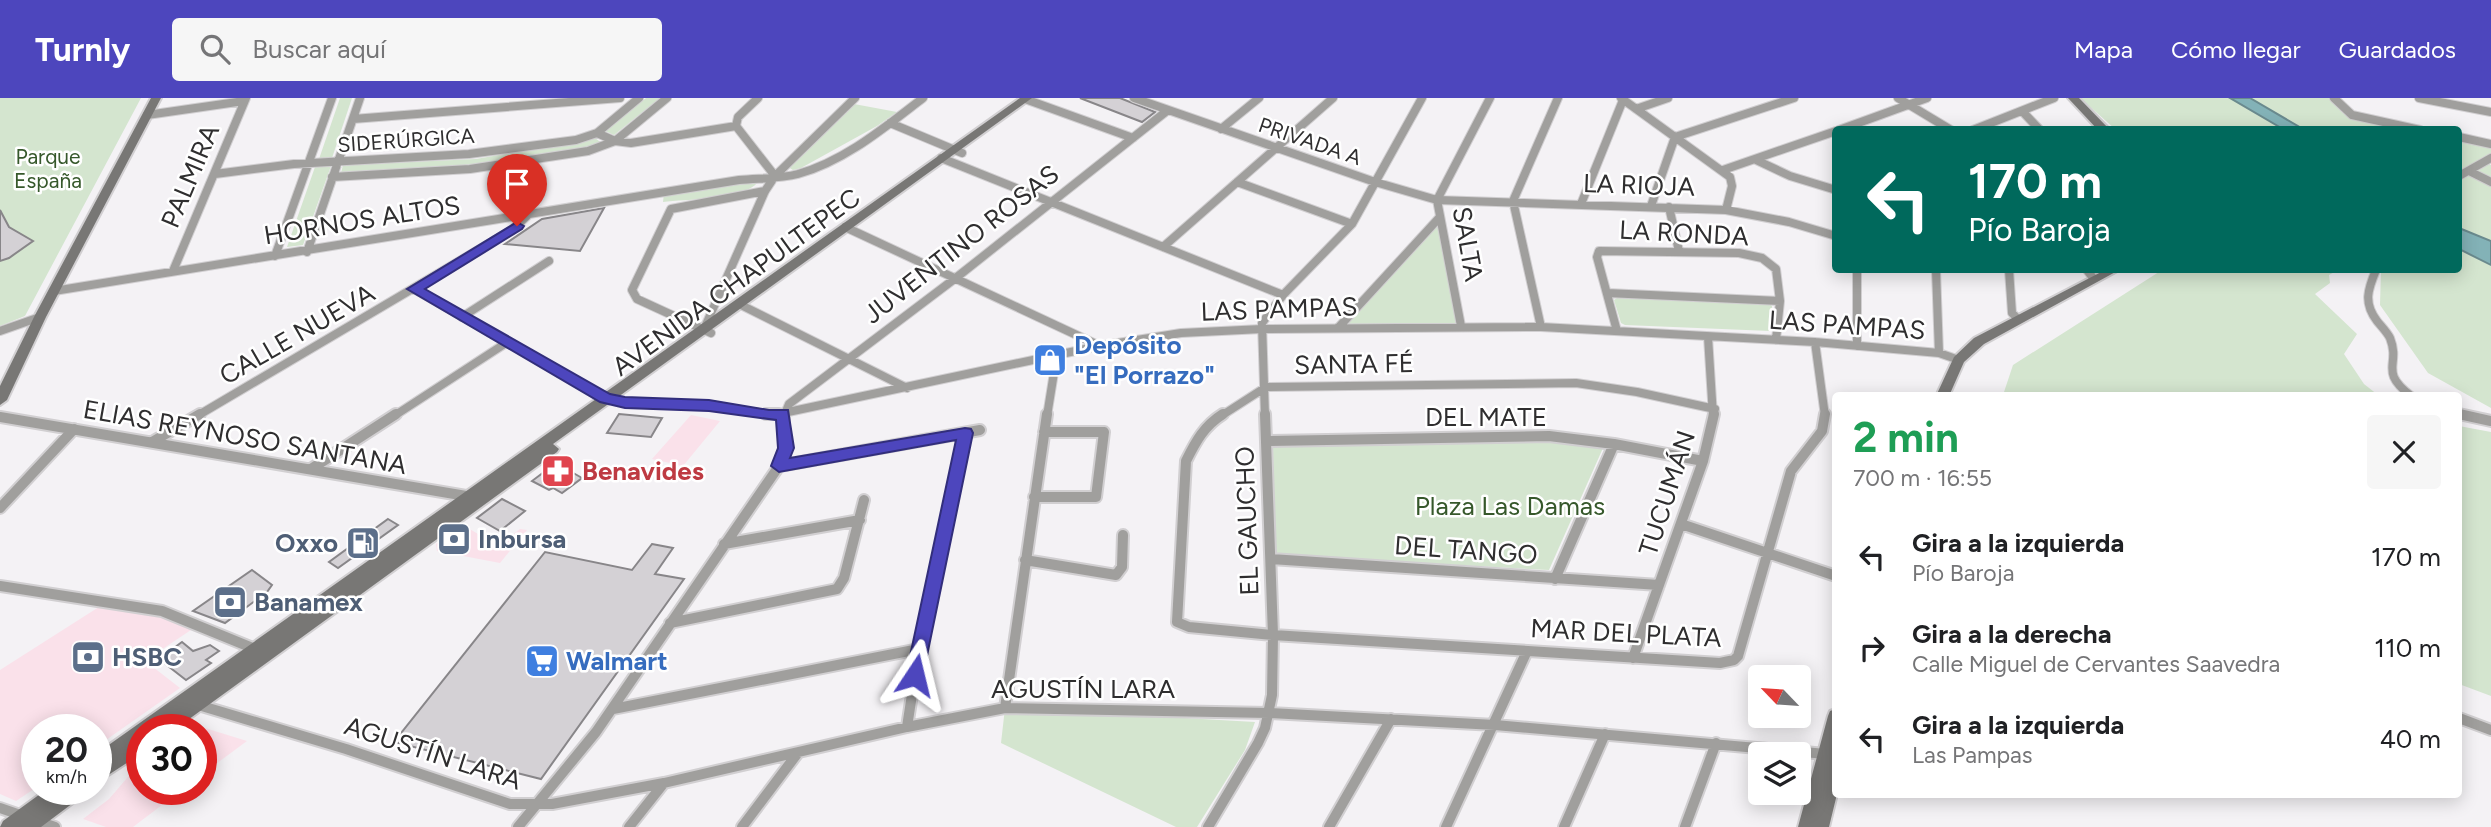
<!DOCTYPE html>
<html lang="es">
<meta charset="utf-8">
<style>
body{margin:0;font-family:Figtree,sans-serif;background:#f6f6f6;color:#202124;height:100vh;display:flex;flex-direction:column;font-size:26px;white-space:nowrap}
*{box-sizing:border-box;margin:0}
p{font-size:23px;color:#757577}
.icon{flex:none;width:38px;height:38px;fill:none;stroke:currentColor;stroke-width:2;stroke-linecap:round;stroke-linejoin:round}
.map{position:relative;flex:1;overflow:hidden}
.sheet{position:absolute;left:1832px;top:294px;width:630px;height:406px;display:flex;flex-direction:column;background:#fff;border-radius:7px;box-shadow:0 4px 18px #0003}
.sheet>*{flex:none}
.hud{position:absolute;left:1832px;top:28px;width:630px;height:147px;border-radius:7px;box-shadow:0 4px 18px #0003;background:#00695c;color:#fff;overflow:hidden}
.needle{width:46px;rotate:295deg}
.buttons{position:absolute;left:1748px;top:567px;display:grid;gap:14px}
.buttons a{display:grid;place-items:center;width:63px;height:63px;border-radius:7px;background:#fff;box-shadow:0 4px 18px #0003;font-size:35px}
.speed{position:absolute;left:21px;top:616px;display:flex;gap:14px;font-size:35px;font-weight:700;text-align:center}
.speed>*{display:grid;place-content:center;width:91px;height:91px;border-radius:50%;background:#fff;box-shadow:0 4px 18px #0003;line-height:1}
.speed small{font-size:18px;font-weight:400}
.speed .limit{border:10px solid #d22;background:#fff;color:#111}
.pin{position:absolute;display:grid;place-items:center;width:60px;height:60px;color:#fff;margin:-72px -30px;border-radius:50% 50% 50% 0;rotate:-45deg;box-shadow:0 0 7px #0007}
.pin .icon{rotate:45deg}
.me{position:absolute;width:77px;margin:-38px;rotate:10deg;stroke-linejoin:round;filter:drop-shadow(0 0 5px #0008)}
.turn{display:flex;align-items:center;gap:24px;height:147px;padding:0 21px;font-size:32px}
.turn .icon{width:91px;height:91px;stroke-width:2.5}
.turn b{display:block;font-size:49px;line-height:60px}
.round{display:grid;place-items:center;flex:none;width:74px;height:74px;border-radius:7px;background:#f6f6f6}
.headline{display:flex;align-items:center;justify-content:space-between;height:119px;padding:0 21px}
h1{font-size:42px;font-weight:700;line-height:52px;color:#1e9e55}
ul{padding:0;list-style:none}
li{display:flex;align-items:center;gap:21px;height:91px;padding:0 21px}
li div{flex:1}
li b{display:block;font-size:26px}
li em{font-style:normal}
header{display:flex;align-items:center;gap:42px;box-sizing:border-box;height:98px;padding:0 35px;background:#4d46bd;color:#fff}
header strong{font-size:33px}
nav{display:flex;gap:38px;margin-inline-start:auto;font-size:24px}
.search{width:490px;height:63px;background:#f6f6f6;display:flex;align-items:center;gap:18px;box-sizing:border-box;padding:0 24px;border-radius:7px;color:#757577;font-size:26px}
.map>svg:first-child{display:block}
</style>
<header>
<strong>Turnly</strong>
<div class="search"><svg class="icon" aria-label="search" viewBox="0 0 24 24"><circle cx="10" cy="10" r="6"/><path d="M15 15l6 6"/></svg>Buscar aquí</div>
<nav><a>Mapa</a><a>Cómo llegar</a><a>Guardados</a></nav>
</header>
<div class="map">
<svg width="2491" height="729" viewBox="0 0 2491 729">
<rect width="100%" height="100%" fill="#f4f2f5"/>
<!-- commercial -->
<path fill="#fae1ea" d="M691,317L720,323L683,368L652,361Z
M463,427L498,448L520,431L527,432L500,465L437,453L436,446Z
M102,507L156,516L191,532L161,552L152,563L153,569L180,590L96,649V632H37V689L16,703L0,696V572Z
M192,626L247,643L201,677V632H188Z
M140,665L142,691H183L133,729H106L83,721L109,701Z"/>
<!-- green -->
<path fill="#d4e5cf" d="M0,0H141L25,218L0,228Z
M340,0H352L332,60L319,61Z
M646,0H660L614,37L605,33Z
M2080,0H2332L2352,16L2424,31H2115Z
M854,6L897,14L877,28L801,70L793,72L788,69Z
M2459,39L2491,46V59L2484,63L2491,67V310L2428,275L2380,207L2381,172H2459Z
M595,40L603,46L480,66L341,75L343,67L476,61Z
M331,68L303,147L287,149L315,69Z
M758,84C744,102 685,101 663,104L664,95Z
M1439,120L1461,228L1338,230Z
M2162,172H2338L2329,177L2330,185L2315,196L2357,236L2344,256L2364,286L2378,297H2003L2013,267Z
M1617,200L1769,206L1772,208L1770,233L1625,227L1621,225L1614,202Z
M2459,328L2491,334V598L2459,586Z
M1555,344L1603,350L1549,472L1275,457L1273,348Z
M1005,610L1255,624L1245,652L1197,729H1176L1001,645Z"/>
<!-- water -->
<path fill="#83b2b7" stroke="#6a8a8e" stroke-width="2" d="M2230,0H2250L2303,31H2283Z
M2459,130L2491,143V167L2459,151Z"/>
<!-- building -->
<path fill="#d4d1d5" stroke="#888689" stroke-width="2" d="M1080,0H1120L1155,14L1142,24Z
M604,110L580,153L505,146L542,121Z
M0,112L9,129L33,143L9,160L0,163Z
M619,316L662,320L651,339L607,335Z
M556,365L582,380L562,395L553,390L549,392L532,383Z
M502,401L525,413L500,433L477,420Z
M388,421L398,427L338,470L329,464Z
M652,446L673,450L655,476L684,481L541,681L394,644L545,454L632,472Z
M252,472L272,487L267,494L225,525L193,513Z
M182,544L193,553L210,547L219,553L206,562L211,565L186,582L159,561Z"/>
<g fill="none" stroke-linecap="round" stroke-linejoin="round">
<!-- street-far1 casing -->
<g stroke="#d1cfd1" stroke-width="10">
<path id="street-far1" d="M1134,0L1375,84L1437,102L1726,112L1789,124L1836,138
M1621,0L1730,79L1732,88L1726,112
M1898,0L1951,32
M2334,0L2352,17L2420,32
M2419,0L2491,14
M1025,1L1133,40
M1636,11L1668,0
M2022,13L2040,32
M147,17L244,3
M353,21L620,0
M890,25L962,55
M736,28L738,19L758,0
M1221,31L1259,0
M1839,32L1927,0
M1973,32L2054,0
M597,35L615,43L631,45L736,28
M2459,39L2491,46
M941,60L1283,197
M1756,62L1790,78L1836,92
M1723,72L1836,33
M2469,73L2491,84
M215,76L294,66L469,56L576,42L597,35L639,0
M775,78L855,0
M2459,78L2491,60
M332,79L470,71L588,53L615,43L667,0
M1237,84L1352,126
M1581,106L1623,2
M1651,108L1675,39L1794,0
M1669,109L1679,153
M845,129L1098,247
M1163,149L1333,0
M307,154L360,0
M275,158L332,0
M1857,172V248
M1936,172L1939,255
M2009,172L2012,215L2018,221
M2087,172L2093,180
M2376,172C2368,191 2363,205 2377,223C2381,228 2387,234 2390,240C2401,268 2378,272 2411,298
M173,173L246,0
M414,191L606,300L625,304L709,308L774,317L1099,248L1181,235L1262,231L1541,229L1815,244L1939,255L1959,262
M54,193L739,82C759,80 779,81 798,76C845,63 885,29 923,0
M1607,195L1780,203
M739,206L907,290
M462,219L549,163
M1461,228L1437,102L1490,0
M1541,229L1513,103L1558,0
M1338,230L1439,120
M704,231L765,93L775,78L736,28
M0,233L40,219
M1617,233L1597,159L1599,153L1739,155L1762,160L1776,171L1780,203L1776,242
M711,235L637,201L632,192L671,111L765,93
M1708,239L1713,318
M1815,244L1825,318
M2459,316L2467,318
M197,318L512,132L530,115
M394,318L506,245
M784,318L789,306L957,179L1168,12
M1047,318L1057,256
M1221,318L1266,289L1576,285L1637,294L1715,311
M1265,318L1262,225L1283,197L1352,126L1422,0"/>
</g>
<!-- street casing -->
<g stroke="#d1cfd1" stroke-width="14">
<path id="street" d="M766,316H779
M1223,316C1204,328 1196,343 1186,363L1177,524L1189,529L1273,537L1720,565L1734,562L1738,558L1791,373L1822,333L1825,316
M2459,316L2491,323
M0,319L472,399
M1267,343L1549,338L1614,346L1703,363
M152,344L200,316
M779,368L980,332
M311,371L396,316
M1034,399H1096L1104,334H1044
M0,410L74,331
M1681,426L1836,478
M724,446L860,422
M1271,461L1659,487
M1025,462L1116,477L1122,469L1123,437
M1555,481L1614,346
M0,488L162,513L255,551
M670,525L837,491L844,480L864,402
M1633,560L1703,363L1714,316
M195,606L346,651L510,706H552L664,685L907,629L1005,610L1269,615L1495,627L1826,656
M1005,610L1047,316
M613,611L919,551
M2459,620L2491,632
M907,629L919,551L965,335
M0,710L55,729
M518,729L596,634L779,368L784,352V316
M629,729L664,685
M742,729L797,656
M1208,729L1258,645L1265,630L1272,597L1273,537L1265,316
M1329,729L1391,621
M1446,729L1527,553
M1564,729L1605,636
M1685,729L1716,645"/>
</g>
<!-- secondary casing -->
<g stroke="#d1cfd1" stroke-width="4">
<path id="secondary" d="M151,0H161L46,219L7,302L0,307V288L34,219Z
M1020,0H1032L553,346L559,351L557,354L174,632H142V655L96,685V656Z
M2068,0H2079L2110,32H2098Z
M2105,172H2119L1984,246L1964,264L1949,298H1936L1954,259L1974,240Z
M1836,611V651L1833,663L1836,662L1837,696L1829,729H1798L1828,618L1830,613Z
M47,691H87L85,696L41,729H0L3,723Z"/>
</g>
<!-- street-far1 -->
<use href="#street-far1" stroke="#a09f9d" stroke-width="8"/>
<!-- street -->
<use href="#street" stroke="#a09f9d" stroke-width="10"/>
<!-- secondary -->
<use href="#secondary" fill="#787775" fill-rule="evenodd"/>
</g>
<!-- route -->
<path fill="#4d46bd" stroke="#322e7b" stroke-width="2" d="M517,124L524,128L522,131L425,191L610,296L625,299L709,302L769,312H788L794,350L790,360L965,330L971,331L973,335L922,582L915,584L909,582L906,577L956,342L779,374L771,368L778,350L776,322L709,313L625,310L600,304L407,191Z"/>
<!-- icons -->
<defs>
<g id="shop-square" transform="scale(1.75)"><rect x="-9" y="-9" width="18" height="18" rx="4" fill="#3f7fe0" stroke="#fff"/><path d="M-5-2.5h2.3a2.7 3.5 0 0 1 5.4 0H5L5.5 6h-11ZM-1.5-2.5h3a1.5 2.3 0 0 0-3 0Z" fill="#fff"/></g>
<g id="pharmacy-square" transform="scale(1.75)"><rect x="-9" y="-9" width="18" height="18" rx="4" fill="#e0444e" stroke="#fff"/><path d="M-2-6h4v4h4v4h-4v4h-4v-4h-4v-4h4Z" fill="#fff"/></g>
<g id="bank-square" transform="scale(1.75)"><rect x="-9" y="-9" width="18" height="18" rx="4" fill="#5c6f8a" stroke="#fff"/><path d="M-6-4H6V4H-6ZM0-2.3a2.3 2.3 0 1 0 0 4.6a2.3 2.3 0 1 0 0-4.6Z" fill="#fff"/></g>
<g id="fuel-square" transform="scale(1.75)"><rect x="-9" y="-9" width="18" height="18" rx="4" fill="#5c6f8a" stroke="#fff"/><path d="M-5.5-6h7V0h2V4h1.3V-2.5L3-4.5l.8-.8L6-3V5H2.5V1h-1V6h-7ZM-4.2-4.7v3.2H.2V-4.7Z" fill="#fff"/></g>
<g id="supermarket-square" transform="scale(1.75)"><rect x="-9" y="-9" width="18" height="18" rx="4" fill="#3f7fe0" stroke="#fff"/><path d="M-6-5.5h2.5l.6 2H6L4.5 2H-2.5L-4.4-4H-6ZM-1.5 3.2a1.3 1.3 0 1 0 .1 0ZM3 3.2a1.3 1.3 0 1 0 .1 0Z" fill="#fff"/></g>
</defs>
<g fill-rule="evenodd">
<use href="#shop-square" x="1050" y="262"/>
<use href="#pharmacy-square" x="558" y="373"/>
<use href="#bank-square" x="454" y="441"/>
<use href="#fuel-square" x="363" y="445"/>
<use href="#bank-square" x="230" y="504"/>
<use href="#bank-square" x="88" y="559"/>
<use href="#supermarket-square" x="542" y="563"/>
</g>
<g text-anchor="middle" dominant-baseline="central" stroke-width="5" stroke-linejoin="round" paint-order="stroke">
<!-- far-street labels -->
<g font-size="21" fill="#2f2e2f" stroke="#fff">
<text transform="translate(406 42) rotate(-4)">SIDERÚRGICA</text>
<text transform="translate(1310 43) rotate(19)">PRIVADA A</text>
</g>
<!-- far-park labels -->
<g font-size="21" fill="#36582b" stroke="#fff">
<text x="48" y="58">Parque<tspan x="48" dy="24">España</tspan></text>
</g>
<!-- street labels -->
<g font-size="26" fill="#2f2e2f" stroke="#fff">
<text transform="translate(190 78) rotate(-67)">PALMIRA</text>
<text transform="translate(1639 87) rotate(2)">LA RIOJA</text>
<text transform="translate(362 122) rotate(-9)">HORNOS ALTOS</text>
<text transform="translate(1684 135) rotate(3)">LA RONDA</text>
<text transform="translate(961 146) rotate(-38)">JUVENTINO ROSAS</text>
<text transform="translate(1468 146) rotate(80)">SALTA</text>
<text transform="translate(736 184) rotate(-36)">AVENIDA CHAPULTEPEC</text>
<text transform="translate(1279 211) rotate(-2)">LAS PAMPAS</text>
<text transform="translate(1847 227) rotate(4)">LAS PAMPAS</text>
<text transform="translate(297 236) rotate(-30)">CALLE NUEVA</text>
<text transform="translate(1354 266) rotate(-1)">SANTA FÉ</text>
<text x="1486" y="319">DEL MATE</text>
<text transform="translate(245 339) rotate(10)">ELIAS REYNOSO SANTANA</text>
<text transform="translate(1667 395) rotate(-72)">TUCUMÁN</text>
<text transform="translate(1247 423) rotate(-92)">EL GAUCHO</text>
<text transform="translate(1466 452) rotate(4)">DEL TANGO</text>
<text transform="translate(1626 535) rotate(3)">MAR DEL PLATA</text>
<text x="1083" y="591">AGUSTÍN LARA</text>
<text transform="translate(433 655) rotate(18)">AGUSTÍN LARA</text>
</g>
<!-- shop labels -->
<g font-size="26" font-weight="bold" fill="#366cbe" stroke="#fff" text-anchor="start">
<text x="1074" y="247">Depósito<tspan x="1074" dy="30">"El Porrazo"</tspan></text>
<text x="566" y="563">Walmart</text>
</g>
<!-- health labels -->
<g font-size="26" font-weight="bold" fill="#be3a42" stroke="#fff" text-anchor="start">
<text x="582" y="373">Benavides</text>
</g>
<!-- park labels -->
<g font-size="26" fill="#36582b" stroke="#fff">
<text x="1510" y="408">Plaza Las Damas</text>
</g>
<!-- service labels -->
<g font-size="26" font-weight="bold" fill="#4e5e75" stroke="#fff" text-anchor="start">
<text x="478" y="441">Inbursa</text>
<text x="338" y="445" text-anchor="end">Oxxo</text>
<text x="254" y="504">Banamex</text>
<text x="112" y="559">HSBC</text>
</g>
</g>
</svg>
<div class="buttons">
<a><svg class="needle" viewBox="-14 -14 28 28"><path d="M0-13l5 13h-10z" fill="#e53935"/><path d="M0 13l5-13h-10z" fill="#757577"/></svg></a>
<a><svg class="icon" aria-label="layers" viewBox="0 0 24 24"><path d="M12 4l9 5-9 5-9-5zM3 14l9 5 9-5"/></svg></a>
</div>
<div class="speed"><div>20<small>km/h</small></div><div class="limit">30</div></div>
<div class="pin" style="left:517px;top:128px;background:#d93025"><svg class="icon" aria-label="arrive" viewBox="0 0 24 24"><path d="M6 21V4h12l-3 4 3 4H6"/></svg></div>
<svg class="me" style="left:915px;top:577px" viewBox="-20 -20 40 40"><path d="M0-17L14 15 0 8-14 15z" fill="#4d46bd" stroke="#fff" stroke-width="4"/></svg>
<div class="hud">
<div class="turn"><svg class="icon" aria-label="left" viewBox="0 0 24 24"><path d="M17 20v-9H6M10 6l-5 5 5 5"/></svg><div><b>170 m</b>Pío Baroja</div></div>
</div>
<section class="sheet">
<div class="headline"><div><h1>2 min</h1><p>700 m · 16:55</p></div><a class="round"><svg class="icon" aria-label="close" viewBox="0 0 24 24"><path d="M6 6l12 12M18 6L6 18"/></svg></a></div>
<ul>
<li><svg class="icon" aria-label="left" viewBox="0 0 24 24"><path d="M17 20v-9H6M10 6l-5 5 5 5"/></svg><div><b>Gira a la izquierda</b><p>Pío Baroja</p></div><em>170 m</em></li>
<li><svg class="icon" aria-label="right" viewBox="0 0 24 24"><path d="M7 20v-9h11M14 6l5 5-5 5"/></svg><div><b>Gira a la derecha</b><p>Calle Miguel de Cervantes Saavedra</p></div><em>110 m</em></li>
<li><svg class="icon" aria-label="left" viewBox="0 0 24 24"><path d="M17 20v-9H6M10 6l-5 5 5 5"/></svg><div><b>Gira a la izquierda</b><p>Las Pampas</p></div><em>40 m</em></li>
</ul>
</section>
</div>
